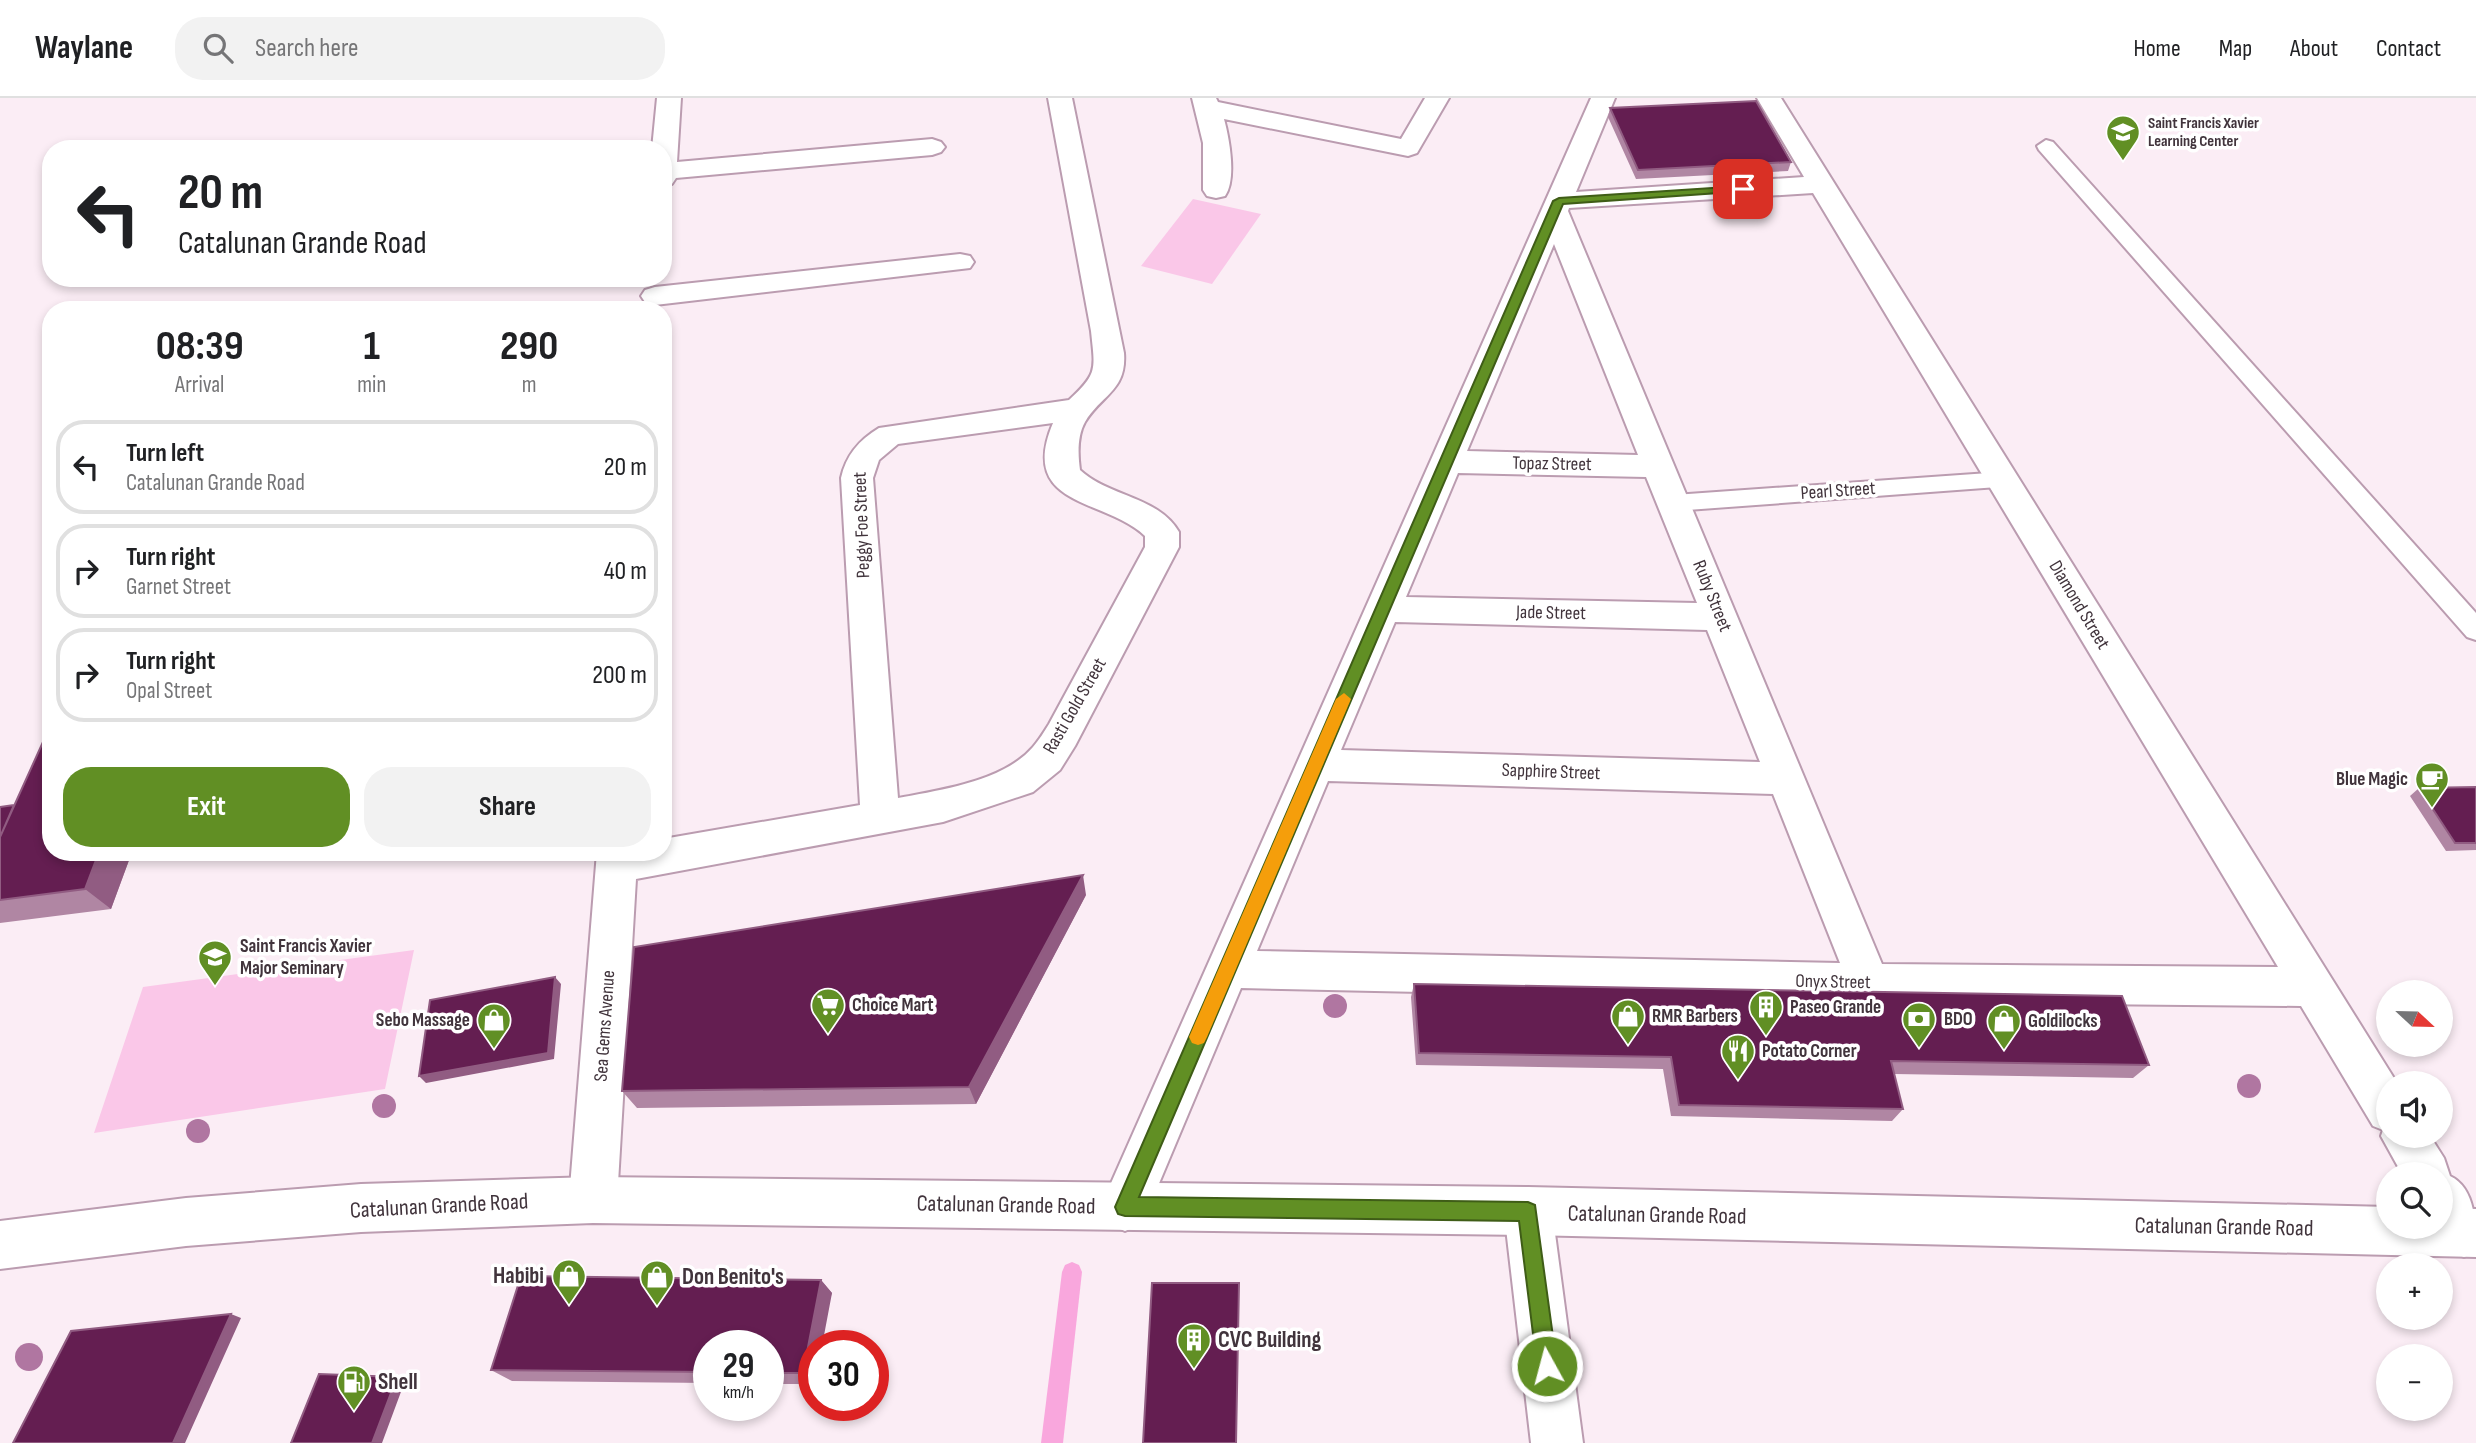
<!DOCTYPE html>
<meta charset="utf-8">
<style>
body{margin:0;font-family:"Sofia Sans Condensed",sans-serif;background:#f2f2f2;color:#202124;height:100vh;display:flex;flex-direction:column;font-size:26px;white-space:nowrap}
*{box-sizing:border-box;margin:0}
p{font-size:23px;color:#757577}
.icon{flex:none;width:38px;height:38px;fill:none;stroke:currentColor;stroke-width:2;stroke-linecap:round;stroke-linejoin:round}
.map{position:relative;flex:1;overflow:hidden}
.details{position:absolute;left:42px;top:203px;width:630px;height:560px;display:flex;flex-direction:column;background:#fff;border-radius:28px;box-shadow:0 4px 10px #0003}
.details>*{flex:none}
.banner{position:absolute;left:42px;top:42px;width:630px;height:147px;border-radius:28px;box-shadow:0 4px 10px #0003;background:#fff;color:#202124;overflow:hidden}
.needle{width:46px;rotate:112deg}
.buttons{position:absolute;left:2376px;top:882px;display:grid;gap:14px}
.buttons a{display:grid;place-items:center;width:77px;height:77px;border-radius:50%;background:#fff;box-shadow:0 4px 10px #0003;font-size:35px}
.speed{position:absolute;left:693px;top:1232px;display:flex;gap:14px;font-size:35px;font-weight:700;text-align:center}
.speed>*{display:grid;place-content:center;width:91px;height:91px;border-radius:50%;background:#fff;box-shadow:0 4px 10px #0003;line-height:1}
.speed small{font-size:18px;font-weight:400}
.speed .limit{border:10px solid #d22;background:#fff;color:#111}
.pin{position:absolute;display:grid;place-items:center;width:60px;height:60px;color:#fff;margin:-30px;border-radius:14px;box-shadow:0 4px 10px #0006}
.me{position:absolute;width:77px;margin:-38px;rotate:353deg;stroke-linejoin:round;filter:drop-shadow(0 0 5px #0008)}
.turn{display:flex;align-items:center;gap:24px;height:147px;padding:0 21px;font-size:32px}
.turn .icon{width:91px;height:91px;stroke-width:2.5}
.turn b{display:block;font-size:49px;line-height:60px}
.eta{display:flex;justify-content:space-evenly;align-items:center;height:119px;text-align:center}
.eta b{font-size:42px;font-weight:700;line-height:49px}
.primary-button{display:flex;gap:14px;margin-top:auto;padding:14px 21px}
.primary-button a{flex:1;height:80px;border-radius:28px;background:#618f24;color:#fff;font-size:28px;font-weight:700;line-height:80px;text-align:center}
.primary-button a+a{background:#f2f2f2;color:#202124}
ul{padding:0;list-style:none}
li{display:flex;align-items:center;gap:21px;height:94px;margin:0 14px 10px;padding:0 7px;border:4px solid #e0e0e0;border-radius:28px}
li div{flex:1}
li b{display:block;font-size:26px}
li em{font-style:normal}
header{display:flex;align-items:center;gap:42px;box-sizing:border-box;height:98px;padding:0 35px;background:#fff;border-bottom:2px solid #e0e0e0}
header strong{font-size:33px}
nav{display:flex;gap:38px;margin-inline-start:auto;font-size:24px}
.search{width:490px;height:63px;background:#f2f2f2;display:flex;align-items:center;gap:18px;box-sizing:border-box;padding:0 24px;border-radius:28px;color:#757577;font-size:26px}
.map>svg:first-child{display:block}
</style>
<header>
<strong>Waylane</strong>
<div class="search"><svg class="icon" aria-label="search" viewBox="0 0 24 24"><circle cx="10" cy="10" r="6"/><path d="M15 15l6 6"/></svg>Search here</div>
<nav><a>Home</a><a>Map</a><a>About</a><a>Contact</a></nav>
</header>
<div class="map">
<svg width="2476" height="1345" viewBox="0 0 2476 1345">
<rect width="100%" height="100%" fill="#fbedf5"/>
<!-- green -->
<path fill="#fac7e8" d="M1193,101L1261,116L1212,186L1141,168Z
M414,852L385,991L94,1035L143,889Z"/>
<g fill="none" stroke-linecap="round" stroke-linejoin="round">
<!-- stream -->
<path fill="#f9a7dd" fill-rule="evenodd" d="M1072,1164L1079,1167L1082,1174L1063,1345H1041L1062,1174L1065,1167Z"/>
<!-- service casing -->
<g stroke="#bb9cb0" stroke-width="4">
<path id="service" d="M2046,42L2053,44L2476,515V542L2467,539L2039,52L2037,48Z
M2003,374L2011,376L2015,382L2011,388L1674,413L1665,411L1662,405L1665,399L1674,397Z"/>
</g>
<!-- minor casing -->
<g stroke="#bb9cb0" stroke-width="4">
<path id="minor" d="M657,0H681L677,64L932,41L941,44L945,49L941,54L932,57L676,80L672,86L663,88V51H652Z
M1048,0H1072L1124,255C1127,293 1101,297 1085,324C1077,338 1078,357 1080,372C1109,399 1158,398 1179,434V449L1075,648L1060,672L1033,694L943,724L636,781L617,1102L610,1119L593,1125L576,1119L569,1102L597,754H663V741L860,707L841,380C846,357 859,342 879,330L1069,302C1098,275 1095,272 1091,233ZM1053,325C1017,410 1106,400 1145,438V449L1049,626C1044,634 1039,642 1033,649C1004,683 941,692 898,700L873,380L879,362L898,346Z
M1192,0H1216L1218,4L1401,41L1425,0H1449L1417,55L1408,58L1224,21C1229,39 1237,81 1225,98L1216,100L1207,98L1203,92V45Z
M1591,0H1615L1576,94L1804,79L1757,0H1781L2397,985H2389V1038H2430L2444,1060L2450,1078C2476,1090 2476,1128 2476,1154L2464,1159L2447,1152L2433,1129H2441V1076H2402L2381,1038L2383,1032L2373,1028L2301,908L1869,904L1241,890L1142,1126L1125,1133L1108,1126L1101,1109L1108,1092ZM1813,95L2278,869L1882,866L1568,113L1569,110ZM1554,146L1638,357L1467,353ZM1458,375L1646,379L1697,505L1406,499ZM1395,524L1707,532L1760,664L1341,652ZM1328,683L1773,696L1840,865L1257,853Z
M960,156L970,158L974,164L970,170L655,207L645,204L641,198L645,192L655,189Z
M1528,1089L1545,1096L1552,1113L1583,1345H1531L1504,1113L1511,1096Z"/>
</g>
<!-- primary casing -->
<g stroke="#bb9cb0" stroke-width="4">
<path id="primary" d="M593,1079L1528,1089L2389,1109V1129H2441V1110L2476,1111V1159L1528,1137L593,1125L361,1134L186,1148L0,1171V1123L186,1100L361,1086Z"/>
</g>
<!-- service -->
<use href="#service" fill="#fff" fill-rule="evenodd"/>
<!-- minor -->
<use href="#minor" fill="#fff" fill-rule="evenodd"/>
<!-- primary -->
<use href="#primary" fill="#fff" fill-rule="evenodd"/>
</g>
<!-- trees -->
<g fill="#b076a1">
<circle cx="1335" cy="908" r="12"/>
<circle cx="2249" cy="988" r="12"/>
<circle cx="384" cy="1008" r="12"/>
<circle cx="198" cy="1033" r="12"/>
<circle cx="29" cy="1259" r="14"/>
</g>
<!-- wall -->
<path fill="#b086a3" d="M1610,10L1791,64L1788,73L1636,81L1608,19Z
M2476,689V752L2446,753L2410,698L2419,690Z
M0,709L51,754H132L111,811L0,825Z
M1086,797L976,1006L637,1010L622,993Z
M1414,886L2149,967L2133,980L1894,976L1903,1011L1892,1023L1671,1018L1663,971L1416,967L1411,899Z
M821,1182L832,1195L814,1248V1286H768V1248H709V1285L512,1283L491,1272Z"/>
<!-- shaded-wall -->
<path fill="#915c82" d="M99,754H132L111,811L85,791Z
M1083,777L1086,797L976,1006L969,989Z
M555,879L561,886L554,961L426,985L419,978Z
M821,1182L832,1195L822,1248H814V1285L803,1275Z
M231,1216L241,1220L185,1345H173Z
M397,1279L405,1283L382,1345H372Z"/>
<!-- building -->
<path fill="#641e51" stroke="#915c82" stroke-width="2" d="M1756,3L1791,64L1638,72L1610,10Z
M51,634V754H99L85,791L0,802V739L47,635Z
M2476,689V745H2455L2419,690Z
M14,707L1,737H0V709Z
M1083,777L969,989L622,993L634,849Z
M555,879L548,955L419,978L430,902Z
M1414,886L2122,898L2149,967L1891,963L1903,1011L1679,1007L1671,959L1419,955Z
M521,1178L821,1182L803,1275H768V1248H709V1274L491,1272Z
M1152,1185H1239L1236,1345H1143Z
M231,1216L173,1345H13L71,1233Z
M319,1276L397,1279L372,1345H291Z"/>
<!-- route -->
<path fill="#618f24" stroke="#3f5d17" stroke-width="2" d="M1743,88L1748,91L1747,93L1563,106L1139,1099L1528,1104L1535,1107L1557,1268L1554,1275L1547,1278L1540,1275L1537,1268L1519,1123L1125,1118L1118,1116L1115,1109L1553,103L1559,100Z"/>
<!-- slow -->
<path fill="#f59e0b" d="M1344,595L1351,601L1207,939L1204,945L1198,947L1192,945L1189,939L1336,601Z"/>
<!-- icons -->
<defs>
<g id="school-pin" transform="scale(1.75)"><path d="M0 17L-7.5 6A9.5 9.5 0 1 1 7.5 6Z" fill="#618f24" stroke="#fff"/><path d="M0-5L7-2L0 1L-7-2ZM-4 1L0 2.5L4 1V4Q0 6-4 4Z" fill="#fff"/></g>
<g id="cafe-pin" transform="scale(1.75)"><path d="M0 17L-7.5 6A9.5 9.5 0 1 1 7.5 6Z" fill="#618f24" stroke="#fff"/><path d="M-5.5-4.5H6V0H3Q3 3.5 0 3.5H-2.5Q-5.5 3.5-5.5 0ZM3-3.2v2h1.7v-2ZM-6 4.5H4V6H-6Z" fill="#fff"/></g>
<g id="university-pin" transform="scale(1.75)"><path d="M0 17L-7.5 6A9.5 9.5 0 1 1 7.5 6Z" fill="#618f24" stroke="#fff"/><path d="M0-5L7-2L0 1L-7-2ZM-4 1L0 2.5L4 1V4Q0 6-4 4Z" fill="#fff"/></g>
<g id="supermarket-pin" transform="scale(1.75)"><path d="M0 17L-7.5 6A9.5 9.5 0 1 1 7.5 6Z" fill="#618f24" stroke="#fff"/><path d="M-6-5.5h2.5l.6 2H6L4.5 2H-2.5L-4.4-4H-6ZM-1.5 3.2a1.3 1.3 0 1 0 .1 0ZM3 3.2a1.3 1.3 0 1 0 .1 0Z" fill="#fff"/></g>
<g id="building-pin" transform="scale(1.75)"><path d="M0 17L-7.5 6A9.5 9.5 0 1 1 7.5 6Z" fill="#618f24" stroke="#fff"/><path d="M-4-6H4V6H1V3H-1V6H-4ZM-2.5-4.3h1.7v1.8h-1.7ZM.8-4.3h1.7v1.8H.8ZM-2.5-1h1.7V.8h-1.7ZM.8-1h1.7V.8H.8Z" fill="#fff"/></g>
<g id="shop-pin" transform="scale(1.75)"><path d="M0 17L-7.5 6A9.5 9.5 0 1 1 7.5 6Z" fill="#618f24" stroke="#fff"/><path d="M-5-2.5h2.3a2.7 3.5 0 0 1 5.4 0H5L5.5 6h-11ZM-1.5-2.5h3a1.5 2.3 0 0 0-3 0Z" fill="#fff"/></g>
<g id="bank-pin" transform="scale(1.75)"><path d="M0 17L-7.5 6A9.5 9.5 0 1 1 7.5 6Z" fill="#618f24" stroke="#fff"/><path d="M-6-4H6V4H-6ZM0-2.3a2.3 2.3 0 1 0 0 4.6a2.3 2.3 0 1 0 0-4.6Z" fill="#fff"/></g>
<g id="restaurant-pin" transform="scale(1.75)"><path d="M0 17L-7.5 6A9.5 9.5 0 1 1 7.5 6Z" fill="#618f24" stroke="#fff"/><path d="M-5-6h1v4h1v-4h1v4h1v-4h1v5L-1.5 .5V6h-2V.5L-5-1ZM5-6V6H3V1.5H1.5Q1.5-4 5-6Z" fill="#fff"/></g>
<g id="fuel-pin" transform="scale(1.75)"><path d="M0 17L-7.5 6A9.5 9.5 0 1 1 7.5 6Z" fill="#618f24" stroke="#fff"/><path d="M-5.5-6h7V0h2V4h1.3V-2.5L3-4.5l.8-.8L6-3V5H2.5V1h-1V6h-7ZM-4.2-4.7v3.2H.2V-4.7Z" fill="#fff"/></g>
</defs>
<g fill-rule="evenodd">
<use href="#school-pin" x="2123" y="34"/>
<use href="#cafe-pin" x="2432" y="681"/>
<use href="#university-pin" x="215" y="859"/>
<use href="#supermarket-pin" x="828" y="907"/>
<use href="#building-pin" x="1766" y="909"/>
<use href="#shop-pin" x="1628" y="918"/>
<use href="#bank-pin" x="1919" y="921"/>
<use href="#shop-pin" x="494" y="922"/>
<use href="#shop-pin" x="2004" y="923"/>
<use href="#restaurant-pin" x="1738" y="953"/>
<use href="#shop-pin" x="569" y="1178"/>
<use href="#shop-pin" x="657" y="1179"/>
<use href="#building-pin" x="1194" y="1242"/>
<use href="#fuel-pin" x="354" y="1284"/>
</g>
<g text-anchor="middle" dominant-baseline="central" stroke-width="7" stroke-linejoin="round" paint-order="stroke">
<!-- far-poi labels -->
<g font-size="16" font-weight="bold" fill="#41343c" stroke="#fff" text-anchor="start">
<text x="2148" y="25">Saint Francis Xavier<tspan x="2148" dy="18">Learning Center</tspan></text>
</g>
<!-- street labels -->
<g font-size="19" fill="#41343c" stroke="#fff">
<text transform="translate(1552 366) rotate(1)">Topaz Street</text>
<text transform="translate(1838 393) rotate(-4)">Pearl Street</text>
<text transform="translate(862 427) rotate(-92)">Peggy Foe Street</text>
<text transform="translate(1712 498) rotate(68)">Ruby Street</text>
<text transform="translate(2079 507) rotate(59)">Diamond Street</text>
<text transform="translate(1551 515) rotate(1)">Jade Street</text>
<text transform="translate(1075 608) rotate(-60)">Rasti Gold Street</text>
<text transform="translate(1551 674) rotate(2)">Sapphire Street</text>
<text transform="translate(1833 884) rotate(1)">Onyx Street</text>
<text transform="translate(605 928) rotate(-86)">Sea Gems Avenue</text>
</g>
<!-- poi labels -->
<g font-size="19" font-weight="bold" fill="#41343c" stroke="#fff" text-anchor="start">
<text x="2408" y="681" text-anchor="end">Blue Magic</text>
<text x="240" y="848">Saint Francis Xavier<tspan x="240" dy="22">Major Seminary</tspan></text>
<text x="852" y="907">Choice Mart</text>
<text x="1790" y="909">Paseo Grande</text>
<text x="1652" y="918">RMR Barbers</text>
<text x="1944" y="921">BDO</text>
<text x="470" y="922" text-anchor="end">Sebo Massage</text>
<text x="2028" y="923">Goldilocks</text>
<text x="1762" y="953">Potato Corner</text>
</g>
<!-- near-street labels -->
<g font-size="23" fill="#41343c" stroke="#fff">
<text transform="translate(1006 1107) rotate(1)">Catalunan Grande Road</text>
<text transform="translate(439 1108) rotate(-3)">Catalunan Grande Road</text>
<text transform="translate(1657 1117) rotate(1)">Catalunan Grande Road</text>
<text transform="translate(2224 1129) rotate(1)">Catalunan Grande Road</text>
</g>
<!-- near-poi labels -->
<g font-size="23" font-weight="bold" fill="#41343c" stroke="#fff" text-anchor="start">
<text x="544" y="1178" text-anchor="end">Habibi</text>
<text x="682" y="1179">Don Benito's</text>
<text x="1218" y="1242">CVC Building</text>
<text x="378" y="1284">Shell</text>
</g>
</g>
</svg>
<div class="buttons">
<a><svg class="needle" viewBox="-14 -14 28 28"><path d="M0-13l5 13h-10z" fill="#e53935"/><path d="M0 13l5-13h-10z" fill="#757577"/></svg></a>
<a><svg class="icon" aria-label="sound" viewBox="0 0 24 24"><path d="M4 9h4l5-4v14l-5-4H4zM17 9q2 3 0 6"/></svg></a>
<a><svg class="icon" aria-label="search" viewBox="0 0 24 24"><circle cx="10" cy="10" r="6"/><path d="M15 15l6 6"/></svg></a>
<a>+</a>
<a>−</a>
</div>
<div class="speed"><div>29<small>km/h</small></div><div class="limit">30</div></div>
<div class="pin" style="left:1743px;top:91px;background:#d93025"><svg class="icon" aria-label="arrive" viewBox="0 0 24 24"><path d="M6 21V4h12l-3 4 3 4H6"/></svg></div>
<svg class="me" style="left:1547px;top:1268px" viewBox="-20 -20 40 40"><circle r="17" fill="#618f24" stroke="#fff" stroke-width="3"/><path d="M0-11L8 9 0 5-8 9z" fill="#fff"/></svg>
<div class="banner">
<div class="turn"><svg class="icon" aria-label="left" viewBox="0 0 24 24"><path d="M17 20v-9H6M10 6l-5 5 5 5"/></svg><div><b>20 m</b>Catalunan Grande Road</div></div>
</div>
<section class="details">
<div class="eta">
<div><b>08:39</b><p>Arrival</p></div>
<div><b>1</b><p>min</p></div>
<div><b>290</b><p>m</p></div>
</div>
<ul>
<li><svg class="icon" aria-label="left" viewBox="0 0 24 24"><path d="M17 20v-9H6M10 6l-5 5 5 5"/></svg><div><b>Turn left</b><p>Catalunan Grande Road</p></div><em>20 m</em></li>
<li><svg class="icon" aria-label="right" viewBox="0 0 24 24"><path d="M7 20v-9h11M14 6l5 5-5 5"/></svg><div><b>Turn right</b><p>Garnet Street</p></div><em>40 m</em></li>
<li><svg class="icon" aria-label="right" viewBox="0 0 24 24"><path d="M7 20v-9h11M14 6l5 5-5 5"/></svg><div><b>Turn right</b><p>Opal Street</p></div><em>200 m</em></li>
</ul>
<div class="primary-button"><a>Exit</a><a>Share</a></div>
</section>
</div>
